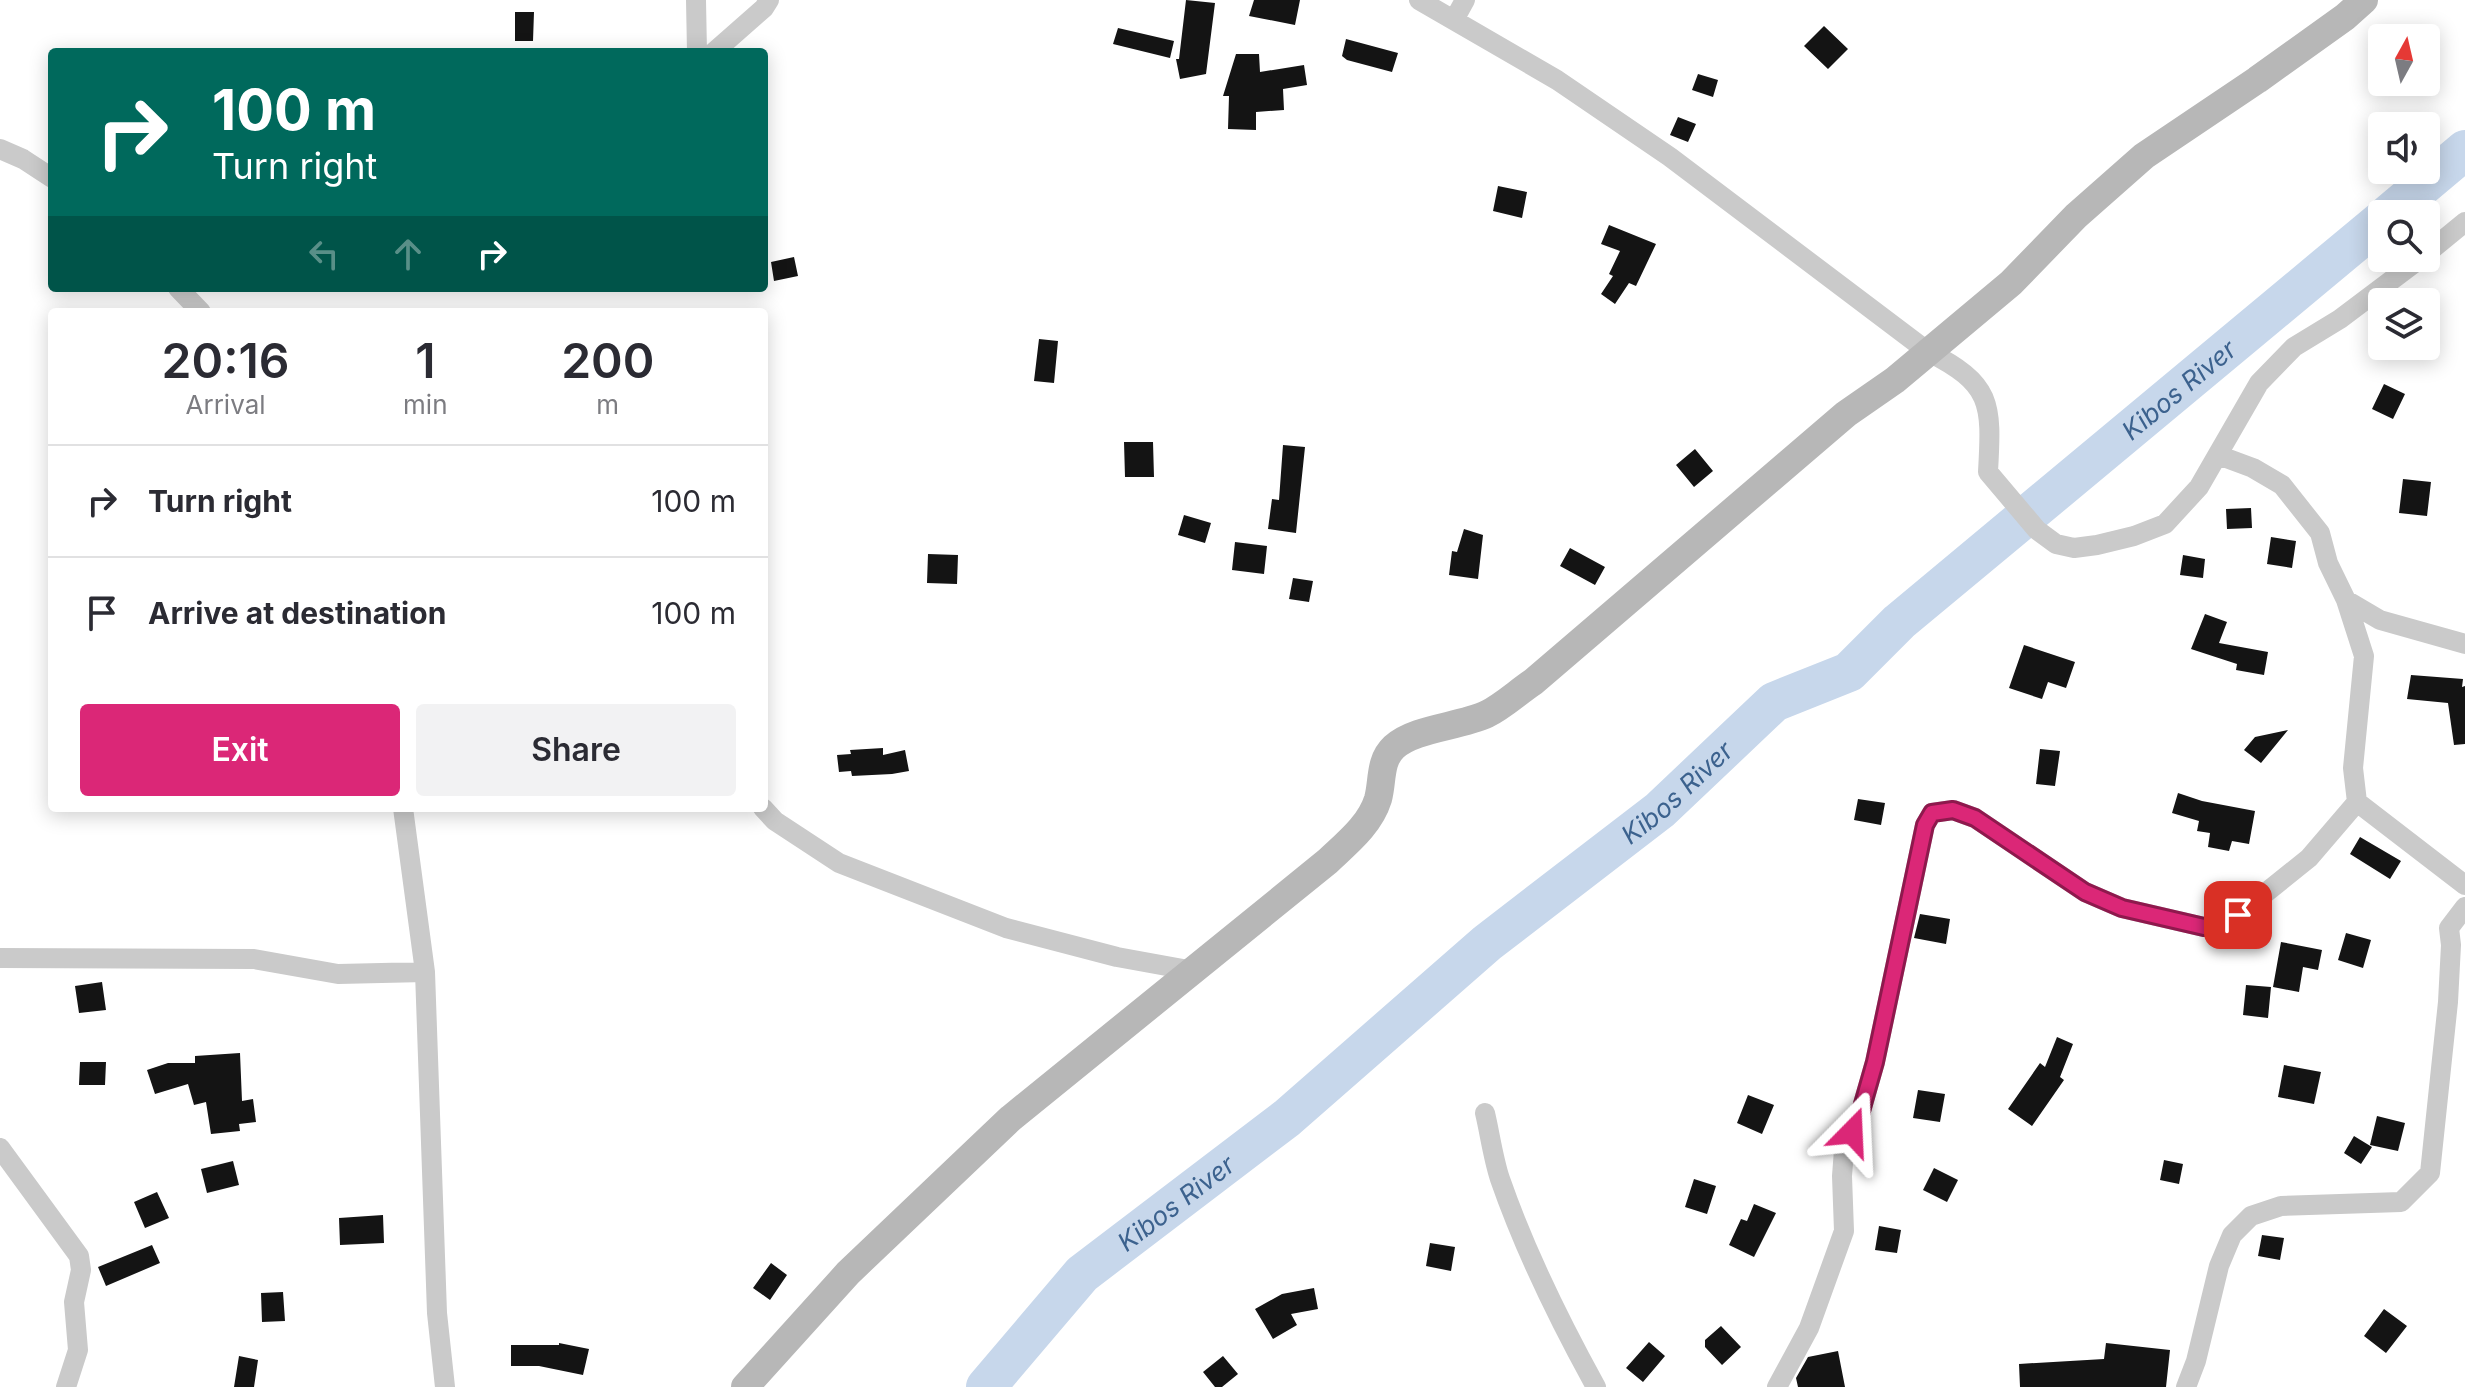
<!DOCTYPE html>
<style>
body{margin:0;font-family:Inter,sans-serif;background:#f2f2f3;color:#2b2b33;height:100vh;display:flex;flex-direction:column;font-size:30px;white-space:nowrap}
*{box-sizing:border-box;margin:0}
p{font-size:26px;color:#7c7c81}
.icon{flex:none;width:44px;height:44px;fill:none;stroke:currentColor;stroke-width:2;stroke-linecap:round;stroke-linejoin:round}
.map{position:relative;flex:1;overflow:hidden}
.panel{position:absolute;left:48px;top:308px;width:720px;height:504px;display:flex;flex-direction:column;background:#fff;border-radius:8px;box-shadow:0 4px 20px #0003}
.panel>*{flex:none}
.top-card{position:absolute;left:48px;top:48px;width:720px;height:244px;border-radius:8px;box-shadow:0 4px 20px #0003;background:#00695c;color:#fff;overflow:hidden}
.needle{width:52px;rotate:8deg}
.fabs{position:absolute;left:2368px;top:24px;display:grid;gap:16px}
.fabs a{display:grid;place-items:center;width:72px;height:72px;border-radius:8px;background:#fff;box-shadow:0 4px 20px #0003;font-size:40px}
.pin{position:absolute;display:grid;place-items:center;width:68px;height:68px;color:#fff;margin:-34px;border-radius:16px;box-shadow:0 4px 12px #0006}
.me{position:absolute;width:88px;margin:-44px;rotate:21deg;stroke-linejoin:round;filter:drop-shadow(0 0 6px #0008)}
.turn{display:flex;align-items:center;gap:28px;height:168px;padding:0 32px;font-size:36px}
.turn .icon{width:104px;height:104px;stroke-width:2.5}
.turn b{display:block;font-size:56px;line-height:68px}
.lanes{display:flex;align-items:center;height:76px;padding:0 32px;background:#0003;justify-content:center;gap:40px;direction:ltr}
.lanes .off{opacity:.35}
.eta{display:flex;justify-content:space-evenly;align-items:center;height:136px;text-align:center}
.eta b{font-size:48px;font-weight:600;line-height:56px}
.cta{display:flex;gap:16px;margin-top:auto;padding:16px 32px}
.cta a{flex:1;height:92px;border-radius:8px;background:#db2777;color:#fff;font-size:32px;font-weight:600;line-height:92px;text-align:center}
.cta a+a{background:#f2f2f3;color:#2b2b33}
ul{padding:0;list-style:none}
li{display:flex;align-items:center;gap:24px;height:112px;padding:0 32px;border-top:2px solid #e1e1e2}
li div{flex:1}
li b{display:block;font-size:30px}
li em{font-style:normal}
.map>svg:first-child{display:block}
</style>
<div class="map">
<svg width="2465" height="1387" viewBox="0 0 2465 1387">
<rect width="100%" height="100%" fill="#fff"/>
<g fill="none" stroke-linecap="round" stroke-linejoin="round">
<!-- river -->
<g stroke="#c7d7eb" stroke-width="40">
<path d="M2389,214L2465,150"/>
<path id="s1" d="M986,1387L1082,1274L1287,1118L1487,943L1660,810L1774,702L1849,672L1899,622L2382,220"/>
</g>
</g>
<!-- building -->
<path fill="#141414" d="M1186,0L1215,3L1206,74L1180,79L1176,59H1179Z
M1254,0H1300L1295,25L1249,16Z
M515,12H534L533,41H515Z
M1824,26L1848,49L1828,69L1804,46Z
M1118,28L1174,41L1170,58L1113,44Z
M1346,39L1398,53L1392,72L1347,60L1342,56Z
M1236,54H1259L1260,72L1304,65L1307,85L1283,89L1284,110L1256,112V130L1228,129L1229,96H1223Z
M1698,74L1718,80L1713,97L1692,90Z
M1678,117L1696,124L1688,142L1670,135Z
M1498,186L1527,192L1522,218L1493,211Z
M1609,225L1656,244L1636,286L1629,283L1615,304L1601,294L1613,276L1609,274L1620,251L1601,244Z
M794,257L798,276L774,281L771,262Z
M1039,339L1058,341L1054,383L1034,381Z
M2384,384L2405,394L2393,419L2372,409Z
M1124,442H1153L1154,477H1125Z
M1283,445L1305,447L1296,533L1268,529L1272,499L1279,500Z
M1695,449L1713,471L1694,487L1676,465Z
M2403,479L2431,482L2427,516L2399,513Z
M2251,508L2252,528L2227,529L2226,509Z
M1184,515L1211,523L1205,543L1178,535Z
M1464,529L1483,535L1478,579L1449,575L1452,551L1457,552Z
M2271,537L2296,541L2292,568L2267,564Z
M1235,542L1267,546L1264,574L1232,570Z
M1570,548L1605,567L1595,585L1560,566Z
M928,554L958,555L957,584L927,583Z
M2183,555L2205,559L2203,578L2180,575Z
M1293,578L1313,581L1309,602L1289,599Z
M2205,614L2227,622L2219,643L2268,652L2264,675L2236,670L2237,664L2191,649Z
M2024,645L2075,662L2066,688L2048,682L2042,699L2009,688Z
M2411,675L2463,679L2462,687L2465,686V744L2454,745L2448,703L2407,699Z
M2288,730L2261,763L2244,750L2255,737Z
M883,748V755L905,750L909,771L892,774L852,776L851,771L839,772L837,755L851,754L850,750Z
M2040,749L2060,751L2055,786L2036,784Z
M2178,793L2202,801L2255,811L2249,844L2232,841L2229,851L2208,847L2210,833L2197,831L2199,821L2172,813Z
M1858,799L1885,803L1881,825L1854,820Z
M2360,837L2401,861L2390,879L2350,854Z
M1920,914L1950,919L1946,944L1914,938Z
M2346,933L2371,940L2363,968L2338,960Z
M2281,942L2322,950L2318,970L2303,967L2299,992L2273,987Z
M102,982L106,1010L79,1013L75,986Z
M2246,985L2271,987L2268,1018L2243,1015Z
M2057,1037L2073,1044L2060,1077L2064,1080L2032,1126L2008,1109L2040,1063L2045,1067Z
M240,1053L242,1101L253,1099L256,1122L239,1124L240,1131L211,1134L206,1102L194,1105L188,1084L155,1094L147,1070L168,1063H195V1056Z
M80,1062H106L105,1085H79Z
M2284,1065L2321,1072L2314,1104L2278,1097Z
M1918,1090L1945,1094L1940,1122L1913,1118Z
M1748,1095L1774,1105L1762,1134L1737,1123Z
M2377,1116L2405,1123L2398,1151L2370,1145Z
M2354,1136L2372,1147L2361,1164L2344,1153Z
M2164,1160L2183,1164L2179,1184L2160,1180Z
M233,1161L239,1185L207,1193L201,1169Z
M1934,1168L1958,1180L1947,1202L1923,1190Z
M1694,1179L1716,1186L1707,1214L1685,1207Z
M157,1192L169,1218L145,1228L134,1202Z
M1754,1204L1776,1213L1754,1257L1729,1245L1741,1219L1747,1221Z
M383,1215L384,1243L340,1245L339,1218Z
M1879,1226L1901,1230L1897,1253L1875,1250Z
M2262,1235L2284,1238L2280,1260L2258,1256Z
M1430,1243L1455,1247L1451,1271L1426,1266Z
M152,1245L160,1263L106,1286L98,1267Z
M771,1263L787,1275L770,1300L753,1288Z
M1314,1288L1318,1309L1291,1314L1297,1325L1273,1339L1255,1309L1282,1294Z
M283,1292L285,1321L262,1322L261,1293Z
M2384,1309L2407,1326L2386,1353L2364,1336Z
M1721,1326L1741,1347L1722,1365L1705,1347V1340Z
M1649,1342L1665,1356L1643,1382L1626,1368Z
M559,1343L589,1349L583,1375L539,1366H511V1345H559Z
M2106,1343L2170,1350L2166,1387H2020L2019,1364L2104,1359Z
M1838,1351L1845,1387H1798L1796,1378L1808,1357Z
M239,1356L258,1360L254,1387H234Z
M1223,1356L1238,1374L1222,1387H1215L1203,1372Z"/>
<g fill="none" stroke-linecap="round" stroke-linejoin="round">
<!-- minor -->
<path stroke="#cacaca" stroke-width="20" d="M696,0L697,52
M1419,0L1557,80L1670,157L1927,351C1992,384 1992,402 1988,472L2037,530L2056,544L2074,548L2097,545L2134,536L2165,524L2199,487L2259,383L2294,347L2340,319L2421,258
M1454,20L1465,0
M714,52L764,8L769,0
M0,149L23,159L52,178
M2426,254L2465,222
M178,288L201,312
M2218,455L2253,468L2282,485L2320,533L2328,563L2346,600L2364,656L2353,768L2357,802L2465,885
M2346,600L2380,620L2465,644
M403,808L425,972L437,1313L445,1387
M763,808L775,821L839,863L1006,928L1117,957L1194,971
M0,958L254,959L338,974L425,972
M1485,1113C1490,1134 1493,1158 1500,1179C1525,1251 1559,1320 1596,1387
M0,1148L79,1256L81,1270L74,1302L78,1350L66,1387
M1777,1387L1809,1328L1844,1231L1842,1176L1844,1150L1859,1118L1875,1062L1925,825L1932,813L1953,810L1975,818L2085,892L2122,908L2204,927L2222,924L2238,915L2309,858L2357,802
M2186,1387L2196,1361L2219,1266L2232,1235L2251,1216L2281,1206L2401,1202L2430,1173L2448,1002L2451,945L2449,928L2465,907"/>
<!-- secondary -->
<path stroke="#b7b7b7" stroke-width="28" d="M745,1387L848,1273L1011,1118L1328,861C1347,843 1370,825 1378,799C1383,781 1379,761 1394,747C1415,728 1459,727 1487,714C1503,706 1518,692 1533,682L1846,414L1895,380L2011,283L2076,216L2144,156L2257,80L2345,17L2364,0"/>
</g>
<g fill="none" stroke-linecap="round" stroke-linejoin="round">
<!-- route casing -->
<g stroke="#8e194d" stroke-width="20">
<path id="route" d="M1852,1132L1859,1118L1875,1062L1925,825L1932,813L1953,810L1975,818L2085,892L2122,908L2204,927L2222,924L2238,915"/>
</g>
<!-- route -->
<use href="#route" stroke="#db2777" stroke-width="14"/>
</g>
<g text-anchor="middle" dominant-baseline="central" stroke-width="8" stroke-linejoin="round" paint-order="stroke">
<!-- water labels -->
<g font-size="26" font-style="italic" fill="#3c628e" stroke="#fff">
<text stroke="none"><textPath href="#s1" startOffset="1562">Kibos River</textPath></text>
<text stroke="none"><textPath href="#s1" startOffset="914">Kibos River</textPath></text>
<text stroke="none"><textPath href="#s1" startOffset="266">Kibos River</textPath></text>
</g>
</g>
</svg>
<div class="fabs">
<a><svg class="needle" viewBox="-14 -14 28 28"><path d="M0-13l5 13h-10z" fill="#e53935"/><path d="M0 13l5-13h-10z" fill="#7c7c81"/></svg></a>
<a><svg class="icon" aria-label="sound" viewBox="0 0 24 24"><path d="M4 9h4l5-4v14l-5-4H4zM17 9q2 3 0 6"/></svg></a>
<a><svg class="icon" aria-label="search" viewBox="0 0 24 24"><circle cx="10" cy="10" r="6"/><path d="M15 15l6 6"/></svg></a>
<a><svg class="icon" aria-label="layers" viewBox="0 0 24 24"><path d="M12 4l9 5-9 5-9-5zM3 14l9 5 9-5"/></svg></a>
</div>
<div class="pin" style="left:2238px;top:915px;background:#d93025"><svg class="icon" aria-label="arrive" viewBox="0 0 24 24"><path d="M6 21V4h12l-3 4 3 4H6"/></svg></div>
<svg class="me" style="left:1852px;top:1132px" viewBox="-20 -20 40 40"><path d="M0-17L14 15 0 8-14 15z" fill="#db2777" stroke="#fff" stroke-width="4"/></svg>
<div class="top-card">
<div class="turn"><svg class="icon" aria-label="right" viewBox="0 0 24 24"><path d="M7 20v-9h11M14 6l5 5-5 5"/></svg><div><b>100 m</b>Turn right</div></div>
<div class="lanes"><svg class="icon off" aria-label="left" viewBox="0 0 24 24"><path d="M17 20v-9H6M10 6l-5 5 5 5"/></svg><svg class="icon off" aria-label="ahead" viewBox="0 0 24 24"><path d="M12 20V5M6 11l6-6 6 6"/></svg><svg class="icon" aria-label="right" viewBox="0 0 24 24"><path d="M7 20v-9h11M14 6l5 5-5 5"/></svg></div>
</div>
<section class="panel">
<div class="eta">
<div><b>20:16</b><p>Arrival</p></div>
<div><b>1</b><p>min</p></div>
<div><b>200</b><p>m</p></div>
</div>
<ul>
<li><svg class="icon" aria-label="right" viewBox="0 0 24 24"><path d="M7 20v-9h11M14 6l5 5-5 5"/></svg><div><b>Turn right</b></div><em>100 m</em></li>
<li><svg class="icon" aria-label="arrive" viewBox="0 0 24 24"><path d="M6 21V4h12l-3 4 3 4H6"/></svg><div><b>Arrive at destination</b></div><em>100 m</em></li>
</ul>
<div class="cta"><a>Exit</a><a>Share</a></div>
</section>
</div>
